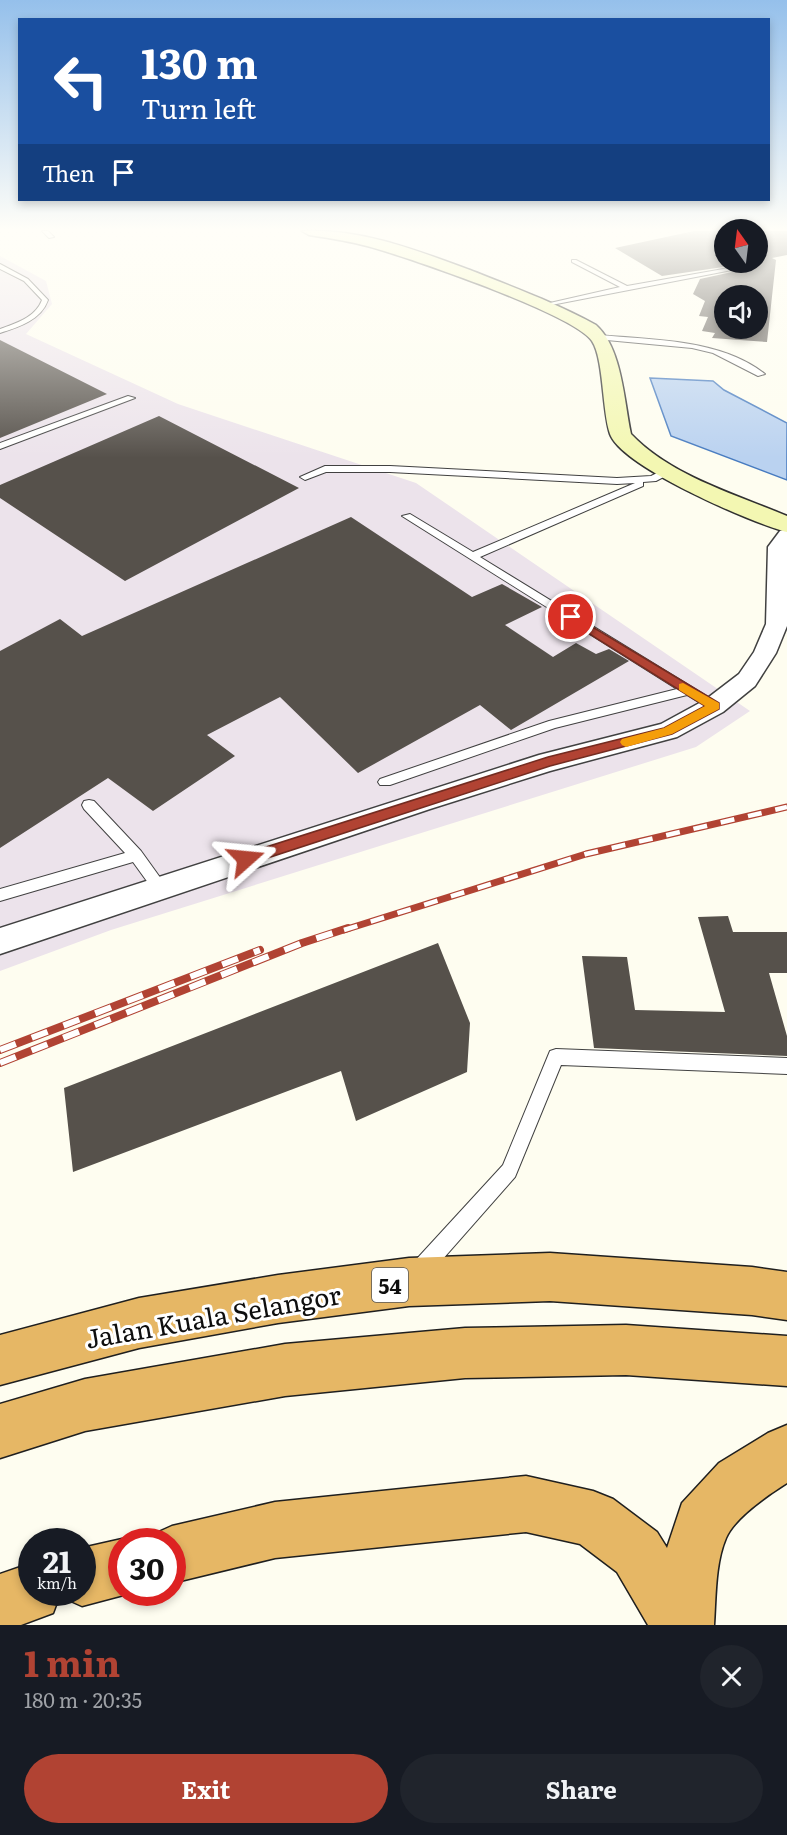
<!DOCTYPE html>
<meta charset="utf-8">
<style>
body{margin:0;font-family:Literata,serif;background:#20242c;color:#f1f3f6;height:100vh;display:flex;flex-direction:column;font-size:22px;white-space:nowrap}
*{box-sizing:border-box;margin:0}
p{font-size:20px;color:#9ea1a6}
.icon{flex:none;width:33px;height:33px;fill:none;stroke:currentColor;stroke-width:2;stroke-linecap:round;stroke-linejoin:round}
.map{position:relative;height:1625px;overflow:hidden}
.side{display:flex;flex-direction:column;background:#171b24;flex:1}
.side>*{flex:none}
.hud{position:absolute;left:18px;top:18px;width:752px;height:183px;border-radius:0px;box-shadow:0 3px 9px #0003;background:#1a4fa0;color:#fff;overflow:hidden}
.needle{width:39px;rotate:346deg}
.fabs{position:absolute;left:714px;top:219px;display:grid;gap:12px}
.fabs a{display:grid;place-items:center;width:54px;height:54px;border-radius:50%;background:#171b24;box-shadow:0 3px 9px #0003;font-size:30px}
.speed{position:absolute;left:18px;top:1528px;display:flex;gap:12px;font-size:30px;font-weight:700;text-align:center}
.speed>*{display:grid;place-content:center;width:78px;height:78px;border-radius:50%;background:#171b24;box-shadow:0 3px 9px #0003;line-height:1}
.speed small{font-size:15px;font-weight:400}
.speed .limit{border:9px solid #d22;background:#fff;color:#111}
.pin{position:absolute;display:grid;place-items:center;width:51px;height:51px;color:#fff;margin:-26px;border:3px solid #fff;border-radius:50%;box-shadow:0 2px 6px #0007}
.me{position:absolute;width:66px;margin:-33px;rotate:72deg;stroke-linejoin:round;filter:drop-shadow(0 0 4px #0008)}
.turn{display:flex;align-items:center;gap:21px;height:126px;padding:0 24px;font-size:27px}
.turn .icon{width:78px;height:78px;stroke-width:2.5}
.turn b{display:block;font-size:42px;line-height:51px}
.then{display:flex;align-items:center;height:57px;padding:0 24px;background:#0003;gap:12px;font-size:22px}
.round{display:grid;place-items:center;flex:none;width:63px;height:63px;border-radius:32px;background:#20242c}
.overview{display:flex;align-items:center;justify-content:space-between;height:102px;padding:0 24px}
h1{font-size:36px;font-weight:700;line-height:45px;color:#b14333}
.button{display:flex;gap:12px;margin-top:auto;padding:12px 24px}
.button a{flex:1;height:69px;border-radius:36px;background:#b14333;color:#fff;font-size:24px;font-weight:700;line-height:69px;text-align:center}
.button a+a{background:#20242c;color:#f1f3f6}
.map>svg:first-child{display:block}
</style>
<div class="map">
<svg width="787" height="1625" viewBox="0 0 787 1625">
<rect width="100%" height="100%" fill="#fefdf0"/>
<!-- industrial -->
<path fill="#ece3eb" d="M0,256L46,281L52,304L26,334L178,404L416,483L750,711L696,747L111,930L0,971Z"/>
<!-- water -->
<path fill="#bad2f0" stroke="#477bc0" stroke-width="1.5" d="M650,378L713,381L724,390L787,423V480L671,436Z"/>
<!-- building -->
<path fill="#56514b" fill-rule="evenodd" d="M694,231H724V262H758V231H787V255L772,258L776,260L767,342L712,338L715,333L702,331L708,317L699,316L705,301L693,294L700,279L732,272L734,270L730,266L662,276L615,248ZM724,296H758V328H724Z
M0,340L107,394L0,438Z
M159,416L299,488L125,581L0,498V485Z
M351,517L472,597L502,584L542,607L505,625L553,657L576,643L596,654L609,649L629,661L511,730L480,705L358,773L280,697L207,735L235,756L153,811L108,778L0,848V651L60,619L82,636Z
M728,916L733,932H787V973H769L787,1036V1056L594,1048L582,956L627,957L635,1010L725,1012L698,917Z
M438,943L470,1023L467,1072L356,1121L341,1071L73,1172L64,1088Z"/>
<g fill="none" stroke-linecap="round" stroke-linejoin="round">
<!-- lane casing -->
<g stroke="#414141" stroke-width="2">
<path id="lane" d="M42,231H48L54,237L49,238Z
M572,260H576L627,286L729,268L732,270L541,307V305L620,287L572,262Z
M0,264L28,279L48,300C41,320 19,327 0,333V329C16,323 35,318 42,300L24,281L0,269Z
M599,335C653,340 721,339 765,374L758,376L713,353L692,348L596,339V335Z
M128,396L135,398L0,449V443Z
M325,466H390L617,478L651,476L665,469H671V473L656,481L643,482V486L480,557L718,703L720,706L718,709H710L687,695L555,728L390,785H380L378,782L380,779L549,721L677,689L402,516L410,514L473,552L635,483L617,484L390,472H326L305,480L300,477Z
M89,800L94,801L141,851L164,883L166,887L164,891L159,893L154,891L133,862L0,901V889L125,853L84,809L82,805L84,801Z
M556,1049L787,1058V1074L561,1065L515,1177L427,1277L420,1280L413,1277L410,1270L413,1263L503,1165L550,1051Z"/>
</g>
<!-- street casing -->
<g stroke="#414141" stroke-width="3">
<path id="street" d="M787,529V626L776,653L755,686L723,712L677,737L550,771L430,809L0,954V928L539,755L661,724L705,700L739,674L754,652L766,624L768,547L780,531Z"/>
</g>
<!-- secondary casing -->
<g stroke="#303030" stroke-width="3">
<path id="secondary" d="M302,231C360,228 416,250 470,270C513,287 556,303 596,325C622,348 624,401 631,434C671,476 735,494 787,516V532C752,523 622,467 610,434C602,411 604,359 592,341C574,314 405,256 367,246C348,241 329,238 309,235Z"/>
</g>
<!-- highway casing -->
<g stroke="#1f1f1f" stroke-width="3">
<path id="highway" d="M550,1253L752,1267L787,1272V1320L752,1315L550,1301L409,1306L278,1323L139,1348L0,1385V1335L139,1298L278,1275L409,1258Z
M626,1325L787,1336V1386L626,1375L465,1378L285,1396L85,1431L0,1458V1404L85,1379L285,1344L465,1328Z
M787,1425V1483C768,1495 735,1517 726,1538C715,1564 716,1597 714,1625H648L617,1572L580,1544L526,1532L275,1558L172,1583V1542H149L152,1535L172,1526L275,1502L526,1476L593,1491L613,1499L657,1532L667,1548L682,1503L719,1463L768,1433Z
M122,1539L129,1542H122V1593H131L82,1606L62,1597L60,1594L53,1613L21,1625H0V1574L32,1563V1593H82V1548Z"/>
</g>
<!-- lane -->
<use href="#lane" fill="#fff" fill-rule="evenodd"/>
<!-- street -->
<use href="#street" fill="#fff" fill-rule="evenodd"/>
<!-- secondary -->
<use href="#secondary" fill="#f3f7b2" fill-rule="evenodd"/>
<!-- highway -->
<use href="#highway" fill="#e6b765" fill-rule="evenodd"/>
<!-- rail-far1 casing -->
<g stroke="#b14333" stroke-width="7">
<path id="rail-far1" d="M344,930L586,854L787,807"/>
</g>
<!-- rail casing -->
<g stroke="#b14333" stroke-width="8">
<path id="rail" d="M0,1050L260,950
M0,1063L302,943L348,928"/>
</g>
<!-- rail-far1 -->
<use href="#rail-far1" stroke="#fff" stroke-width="4.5" stroke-dasharray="14" stroke-linecap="butt"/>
<!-- rail -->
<use href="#rail" stroke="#fff" stroke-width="6" stroke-dasharray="17" stroke-linecap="butt"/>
</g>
<!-- sky -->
<linearGradient id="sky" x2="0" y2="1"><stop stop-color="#95c0eb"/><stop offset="0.5" stop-color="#fffef8"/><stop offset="1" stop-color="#fffef8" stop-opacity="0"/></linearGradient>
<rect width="787" height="458" fill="url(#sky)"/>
<!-- route -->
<path fill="#b14333" stroke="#732c21" stroke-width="1.5" d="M571,614L719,703V709L672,734L550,766L246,865L241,863L239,859L241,855L548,757L664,728L705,706L567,620L565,617Z"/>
<!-- slow -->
<path fill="#f59e0b" d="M683,683L719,703V709L672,734L626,747L622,745L620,742L622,739L664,728L705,706L679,690V684Z"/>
<g text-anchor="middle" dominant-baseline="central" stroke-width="6" stroke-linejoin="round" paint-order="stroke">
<!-- shield labels -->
<rect fill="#fff" stroke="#565656" stroke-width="1.5" x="372" y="1268" width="36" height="34" rx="4.5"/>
<g font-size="20" font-weight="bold" fill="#0e0e0e">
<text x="390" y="1285">54</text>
</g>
<!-- near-street labels -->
<g font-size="26" fill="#0e0e0e" stroke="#fff">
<text transform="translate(213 1315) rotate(-10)">Jalan Kuala Selangor</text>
</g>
</g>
</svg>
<div class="fabs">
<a><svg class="needle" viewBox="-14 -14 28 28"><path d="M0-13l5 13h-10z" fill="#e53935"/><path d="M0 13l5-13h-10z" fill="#9ea1a6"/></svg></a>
<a><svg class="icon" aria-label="sound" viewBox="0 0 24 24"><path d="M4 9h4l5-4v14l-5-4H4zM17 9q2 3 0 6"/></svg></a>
</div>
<div class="speed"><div>21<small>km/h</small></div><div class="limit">30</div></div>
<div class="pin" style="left:571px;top:617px;background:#d93025"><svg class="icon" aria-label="arrive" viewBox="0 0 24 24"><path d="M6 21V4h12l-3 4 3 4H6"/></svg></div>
<svg class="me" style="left:246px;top:859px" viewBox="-20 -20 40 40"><path d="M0-17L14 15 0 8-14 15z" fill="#b14333" stroke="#fff" stroke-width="4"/></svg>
<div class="hud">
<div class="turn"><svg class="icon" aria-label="left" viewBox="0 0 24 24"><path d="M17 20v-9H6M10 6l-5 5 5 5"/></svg><div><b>130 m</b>Turn left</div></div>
<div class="then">Then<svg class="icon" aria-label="arrive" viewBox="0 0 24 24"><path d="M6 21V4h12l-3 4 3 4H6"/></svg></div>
</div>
</div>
<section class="side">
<div class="overview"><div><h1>1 min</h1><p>180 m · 20:35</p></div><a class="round"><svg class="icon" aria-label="close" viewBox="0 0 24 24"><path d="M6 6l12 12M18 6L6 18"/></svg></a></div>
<div class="button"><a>Exit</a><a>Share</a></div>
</section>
